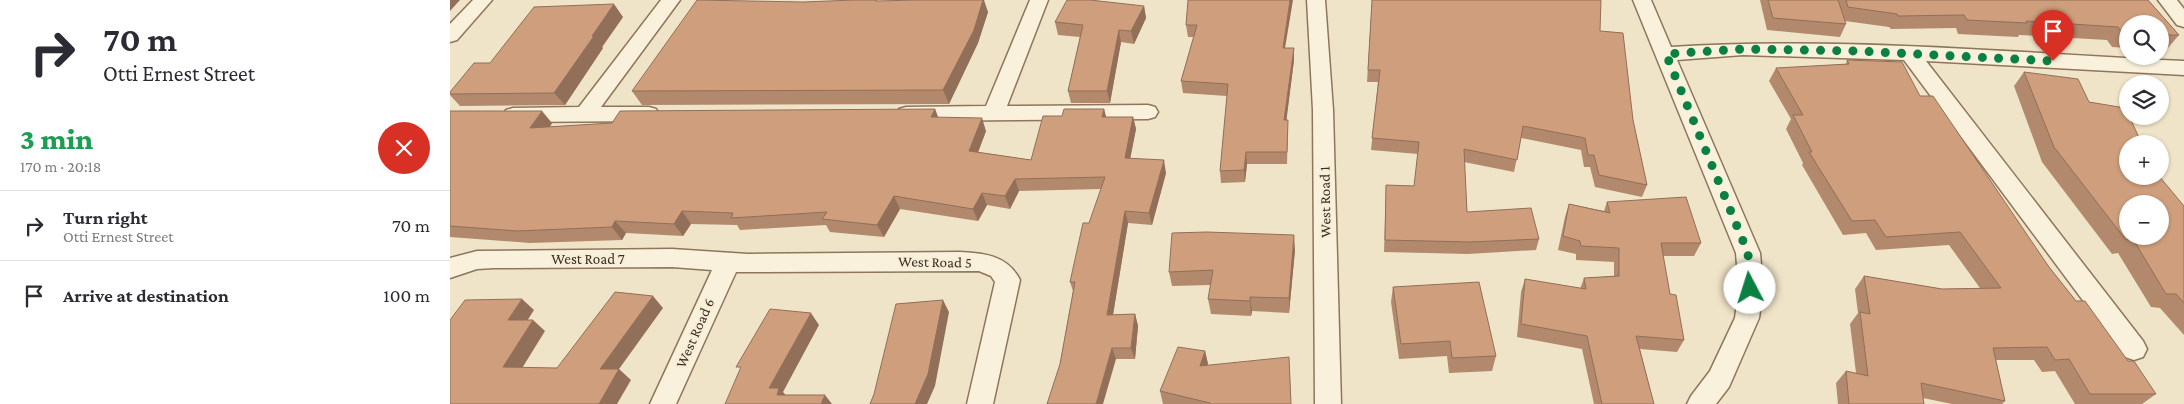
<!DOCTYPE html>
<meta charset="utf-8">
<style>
body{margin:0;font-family:"Crimson Pro",serif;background:#f2f2f3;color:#2b2b33;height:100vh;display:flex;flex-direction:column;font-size:19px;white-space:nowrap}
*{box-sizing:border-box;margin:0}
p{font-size:16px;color:#7c7c81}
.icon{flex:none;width:28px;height:28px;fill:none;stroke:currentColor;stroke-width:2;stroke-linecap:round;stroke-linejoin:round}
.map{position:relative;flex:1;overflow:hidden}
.side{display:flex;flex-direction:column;background:#fff;width:450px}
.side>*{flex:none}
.top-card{background:#fff;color:#2b2b33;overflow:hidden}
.controls{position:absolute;left:1669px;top:15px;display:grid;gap:10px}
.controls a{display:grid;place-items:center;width:50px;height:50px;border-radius:50%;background:#fff;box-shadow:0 1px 4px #0004;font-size:25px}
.pin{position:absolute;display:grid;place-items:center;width:42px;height:42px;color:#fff;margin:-51px -21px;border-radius:50% 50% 50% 0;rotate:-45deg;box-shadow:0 0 5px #0007}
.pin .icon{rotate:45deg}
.me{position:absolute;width:55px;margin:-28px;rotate:355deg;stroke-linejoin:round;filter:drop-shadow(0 0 4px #0008)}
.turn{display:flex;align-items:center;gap:18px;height:105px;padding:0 20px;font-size:22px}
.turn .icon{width:65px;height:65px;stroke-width:2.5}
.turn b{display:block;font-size:35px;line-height:42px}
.round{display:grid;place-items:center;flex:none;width:52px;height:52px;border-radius:26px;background:#f2f2f3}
.headline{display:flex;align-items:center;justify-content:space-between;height:85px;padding:0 20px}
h1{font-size:30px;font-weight:800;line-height:38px;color:#1e9e55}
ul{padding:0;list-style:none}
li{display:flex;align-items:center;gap:15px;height:70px;padding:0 20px;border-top:1px solid #e1e1e2}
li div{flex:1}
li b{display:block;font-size:19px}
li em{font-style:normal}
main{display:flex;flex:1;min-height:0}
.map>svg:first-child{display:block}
</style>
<main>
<section class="side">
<div class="top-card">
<div class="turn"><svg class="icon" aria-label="right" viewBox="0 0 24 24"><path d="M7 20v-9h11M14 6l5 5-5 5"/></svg><div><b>70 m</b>Otti Ernest Street</div></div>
</div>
<div class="headline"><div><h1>3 min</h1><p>170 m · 20:18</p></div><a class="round" style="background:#d93025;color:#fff"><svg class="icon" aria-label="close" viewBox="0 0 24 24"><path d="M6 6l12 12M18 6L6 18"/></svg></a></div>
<ul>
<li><svg class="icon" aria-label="right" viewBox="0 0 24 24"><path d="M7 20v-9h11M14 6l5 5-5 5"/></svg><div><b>Turn right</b><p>Otti Ernest Street</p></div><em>70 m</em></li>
<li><svg class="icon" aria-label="arrive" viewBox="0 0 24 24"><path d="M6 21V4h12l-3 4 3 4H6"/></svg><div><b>Arrive at destination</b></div><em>100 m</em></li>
</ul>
</section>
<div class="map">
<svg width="1734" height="404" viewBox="0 0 1734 404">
<rect width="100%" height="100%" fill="#f0e4c8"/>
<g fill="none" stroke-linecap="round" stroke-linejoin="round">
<!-- street casing -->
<g stroke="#8d765c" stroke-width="3">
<path id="street" d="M23,0H42L7,40L0,42V24Z
M211,0H230L151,107H199L206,109L209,114L206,119L199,121L63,122L56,120L53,115L56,110L63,108L129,107Z
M580,0H598L557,106L698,105L705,107L708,112L705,117L698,119L456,121L449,119L446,114L449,109L456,107L536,106Z
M857,0H875L883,110L891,404H865L863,110Z
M1183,0H1201L1221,47C1392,36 1564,53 1734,61V75L1476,61L1693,341L1697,349L1693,357L1684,360L1675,357L1454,60L1293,55L1227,60L1310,253L1313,288L1309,318L1279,387L1266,404H1237L1241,396L1260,371L1285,318L1289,288L1286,253Z
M1708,0H1727L1734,9V27L1727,25Z
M222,249L298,254L510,252C535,253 558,256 570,280L543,404H517L545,282L541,276L529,271L286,272L226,404H200L262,270L222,267L44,268L27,269L0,278V258L27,251Z"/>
</g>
<!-- street -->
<use href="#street" fill="#faf1dc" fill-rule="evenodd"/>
</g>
<!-- wall -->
<path fill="#b2896c" d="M738,0L835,48L844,60L836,120L838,132L837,164H797L795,182L771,183L770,171L777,96L733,93L731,81L744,37H738L736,25Z
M922,0L1150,31L1183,120L1197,185L1192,197L1145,187L1140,167H1134L1131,150L1071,138L1064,172L1014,162L1017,212L1089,239L1086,250L1018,254L934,252L936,185L964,186L968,154L921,150L928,82H917Z
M1310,0H1698L1729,35L1717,49H1710V24H1678V48L1662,47L1657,40L1569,35L1568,37L1508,34L1506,28L1441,29L1439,27L1395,21L1396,24L1390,37L1317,30Z
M428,1L538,12L528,43L499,104L192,105L182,91L353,2Z
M694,6L696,18L684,44L671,42L660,103H621L618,91L630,37L608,35L605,22Z
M173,17L152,47L153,48L115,105L10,106L0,95V92L40,63Z
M1397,60L1470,96L1599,267L1626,301L1678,361L1706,394L1692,404H1625L1605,371L1592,372L1584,360H1546L1555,401L1552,404H1502L1473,398L1474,404H1388L1386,383L1396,371L1406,373L1400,324L1408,313L1405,289L1414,276L1492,289L1530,288L1499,245L1426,250L1416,233L1393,235L1352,165L1353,163L1336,129L1341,119L1319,81L1326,68L1396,64Z
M1574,72L1639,102L1734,206V335L1710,308L1701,307L1668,253L1662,254L1592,162L1564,86Z
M485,109L488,118L536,131L528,152L581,160L612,116L654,109L656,117H683L686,129L680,158L716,173L702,225L678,223L663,315L685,314L688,326L685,359H666L610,364L623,291L620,282L651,189L569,191L560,209L537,205L528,221L450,209L434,237L380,232L376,225L290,230L287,225L241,224L233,236L176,233L172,240L80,243L0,237V111L102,123L100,127Z
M1157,202L1251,243L1244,256H1213L1220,294L1234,340L1227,352L1190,349L1204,404H1144L1132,349L1067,337L1071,292L1075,279L1130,289L1134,278L1164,276V262L1126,260V254L1108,250L1115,217L1119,204L1154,211Z
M845,250L839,313L802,311L801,316L761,314L758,299L761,285L722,286L719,272Z
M943,287L1046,356L1042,371L999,373L997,356L949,359L941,302Z
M755,351L758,364L757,365L841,404H713L710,391Z"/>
<!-- shaded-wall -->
<path fill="#916f58" d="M0,0H10L0,11Z
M533,0H534L538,12L528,43L499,104L493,90Z
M840,0H843L833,60V48Z
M164,4L173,17L152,47L153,48L115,105L104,93L142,36Z
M694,6L696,18L684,44L681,31Z
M669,30L671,42L660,103L657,91Z
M844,48V60L835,132L834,120Z
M485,109L490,122L481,117Z
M654,109L657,121L652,117Z
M92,111L102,123L91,140L80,128Z
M683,117L686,129L678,170L675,158Z
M532,118L536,131L524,163L519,151Z
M796,152L797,164L795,182L794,170Z
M714,160L716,173L702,225L699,213Z
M565,179L569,191L560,209L555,196Z
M532,193L537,205L528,221L523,209Z
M444,196L450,209L434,237L427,225Z
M232,211L241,224L233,236L224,224Z
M675,211L678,223L661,327L657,315Z
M165,221L176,233L172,240L162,227Z
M844,235L845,250L839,313V298Z
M203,296L213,308L169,369L181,380L167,404H149L150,369Z
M800,297L802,311L801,316L800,301Z
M72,299L84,310L70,332L58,320Z
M493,300L499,312L485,386L477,404H465Z
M361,313L369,325L333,392L339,399L337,404L319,388Z
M685,314L688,326L685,359L681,348Z
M83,320L95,331L66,378L53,367Z
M662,348L666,359L653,404H646Z
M755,351L758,364L752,379L750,366Z
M375,395L382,404H371Z"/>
<!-- building -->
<path fill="#cf9f7d" stroke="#916f58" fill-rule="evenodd" d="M247,0L353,2L404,0H427L426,1L468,0H533L524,30L493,90L182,91Z
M617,0H640L694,6L681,31L669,30L657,91H618L633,25L605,22Z
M738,0H840L833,48H844L834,120H838L837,152H796L794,170L770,171L778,84L731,81L747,25H736Z
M922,0H1151L1150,31L1173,33L1183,120L1197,185L1149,175L1144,155H1138L1135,138L1073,126L1067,160L1014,149L1017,212L1081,208L1089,239L1020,242L935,240L936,185L964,186L969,142L922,138L930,70H918Z
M1318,0H1388L1396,24L1323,18Z
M1396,0H1698L1729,35H1710V24H1678V34H1673L1668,27L1576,21L1577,23L1517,20L1514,15L1448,16L1447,14L1398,7Z
M164,4L142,36H144L104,93L0,94V92L24,63H40L84,7Z
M1397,60L1452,62L1470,96H1483L1599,267L1626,301H1635L1678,361H1684L1706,394H1640L1619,359L1605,360L1597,347L1543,348L1555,401L1471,383L1474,404H1399L1396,371L1418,376L1410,312L1420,314L1414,276L1492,289L1551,288L1510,232L1436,237L1425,220L1402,221L1359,152H1362L1343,115H1353L1326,68L1399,64Z
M1574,72L1628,79L1639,102L1675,108L1678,113V116H1679L1692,144H1678V176H1709L1734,206V303L1726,294H1716L1683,239L1676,240L1604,147ZM1678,204H1710V236H1678Z
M485,109L481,117L532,118L519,151L581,160L593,116H612L614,109H654L652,117H683L675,158L714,160L699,213L675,211L657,315L685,314L681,348H662L646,404H597L610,364L625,282H620L633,223H639L655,177L565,179L555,196L532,193L523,209L444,196L427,225L372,219L377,212L281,218L283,213L232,211L224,224L165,221L162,227L67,231L0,226V111H92L80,128L162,123L170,111Z
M1236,197L1251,243H1211L1220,294L1226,295L1234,340L1186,336L1204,404H1152L1137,336L1071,324L1075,279L1136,289L1134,278L1169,276V248L1131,246L1130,241L1113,236L1119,204L1160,213L1157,202Z
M757,232L844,235L839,298L800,297V301L758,299L763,270L719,272L722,233Z
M1029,282L1046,356L1002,358L1000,341L951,344L943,287Z
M165,292L203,296L150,369H169L149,404H0V320L15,300L72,299L58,320H83L53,367L107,368Z
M493,300L478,374L465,404H420L424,394L446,304Z
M320,309L361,313L319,388H329L327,395H375L371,404H275L291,367H286Z
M728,347L755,351L750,366L839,357L841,404H760V403L710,391Z"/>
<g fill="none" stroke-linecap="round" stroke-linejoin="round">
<!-- route -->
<path stroke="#0b8043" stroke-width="9" stroke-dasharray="0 16.2" d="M1300,288L1298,253L1216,54L1293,49L1407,51L1603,61"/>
</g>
<g text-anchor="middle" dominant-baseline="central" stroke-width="4.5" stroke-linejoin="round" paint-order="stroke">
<!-- street labels -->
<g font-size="15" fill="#3d2e20" stroke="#f7eed8">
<text transform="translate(875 202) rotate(-91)">West Road 1</text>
<text x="138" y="259">West Road 7</text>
<text transform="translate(485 262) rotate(1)">West Road 5</text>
<text transform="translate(245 333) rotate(-66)">West Road 6</text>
</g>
</g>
</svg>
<div class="controls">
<a><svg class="icon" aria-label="search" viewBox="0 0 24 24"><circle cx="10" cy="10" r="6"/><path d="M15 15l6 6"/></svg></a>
<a><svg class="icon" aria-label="layers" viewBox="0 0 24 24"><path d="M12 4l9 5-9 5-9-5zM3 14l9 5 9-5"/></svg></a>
<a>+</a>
<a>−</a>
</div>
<div class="pin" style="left:1603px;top:61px;background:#d93025"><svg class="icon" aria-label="arrive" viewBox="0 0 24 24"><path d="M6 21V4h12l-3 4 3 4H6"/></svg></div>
<svg class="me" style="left:1300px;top:288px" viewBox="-20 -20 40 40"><circle r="19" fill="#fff"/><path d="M0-13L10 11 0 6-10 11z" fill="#0b8043"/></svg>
</div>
</main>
